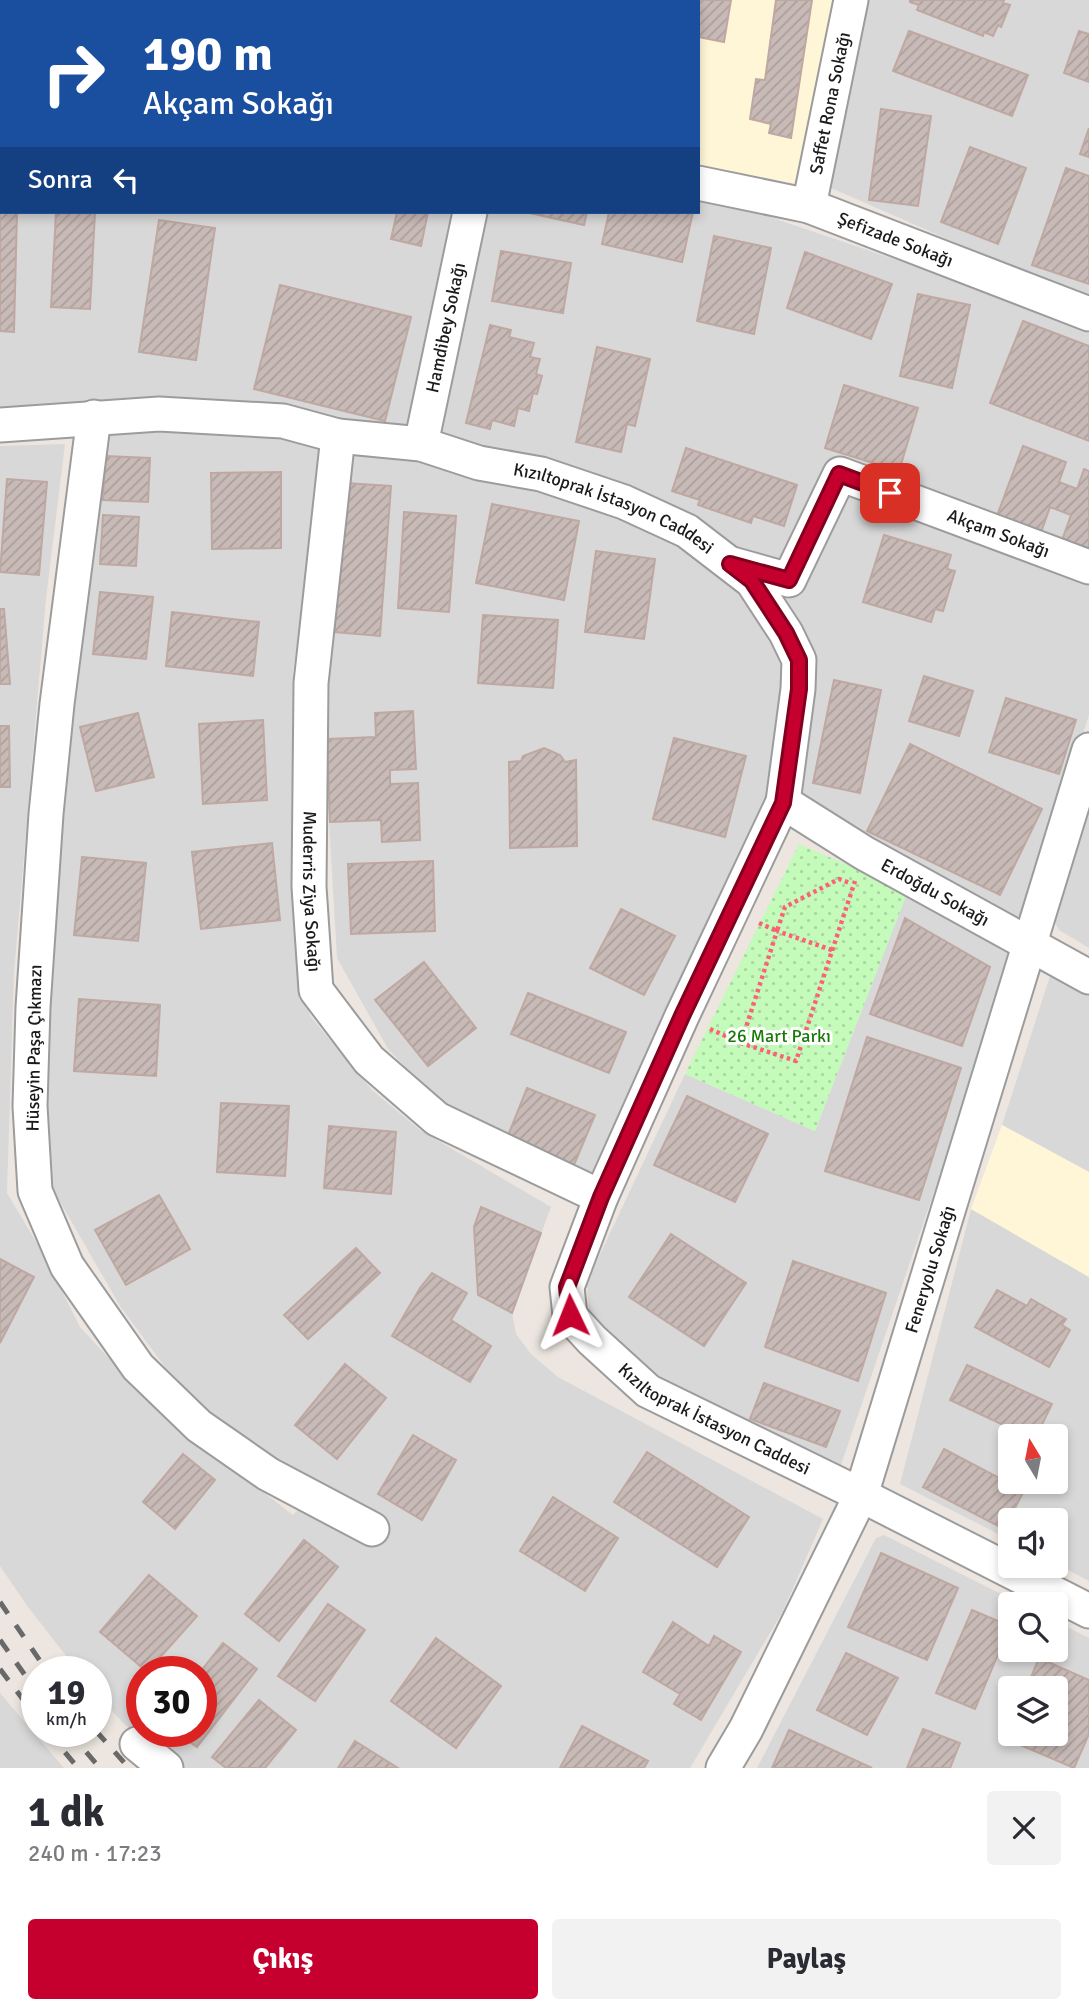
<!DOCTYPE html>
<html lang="tr">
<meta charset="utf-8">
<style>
body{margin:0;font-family:Signika,sans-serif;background:#f2f2f3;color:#2b2b33;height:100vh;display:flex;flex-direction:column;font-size:26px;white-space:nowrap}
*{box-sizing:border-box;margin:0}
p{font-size:23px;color:#7c7c81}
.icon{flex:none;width:38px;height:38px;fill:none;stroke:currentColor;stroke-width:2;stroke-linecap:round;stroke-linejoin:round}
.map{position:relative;height:1768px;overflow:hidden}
.sheet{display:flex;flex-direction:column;background:#fff;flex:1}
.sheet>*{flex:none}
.guide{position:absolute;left:0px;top:0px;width:700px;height:214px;box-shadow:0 4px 10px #0003;background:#1a4fa0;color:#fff;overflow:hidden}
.needle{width:46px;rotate:350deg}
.tools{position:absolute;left:998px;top:1424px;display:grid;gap:14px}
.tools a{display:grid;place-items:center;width:70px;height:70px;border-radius:7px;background:#fff;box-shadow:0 4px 10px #0003;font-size:35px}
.speed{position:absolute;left:21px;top:1656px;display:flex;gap:14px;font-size:35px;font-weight:700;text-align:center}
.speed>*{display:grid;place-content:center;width:91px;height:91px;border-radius:50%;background:#fff;box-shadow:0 4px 10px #0003;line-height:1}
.speed small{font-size:18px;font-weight:400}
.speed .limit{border:10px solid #d22;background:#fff;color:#111}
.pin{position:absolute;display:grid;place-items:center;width:60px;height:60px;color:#fff;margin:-30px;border-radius:14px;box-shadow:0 4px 10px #0006}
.me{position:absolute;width:77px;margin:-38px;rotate:358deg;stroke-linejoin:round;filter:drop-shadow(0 0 5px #0008)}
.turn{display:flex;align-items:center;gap:24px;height:147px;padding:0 28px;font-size:32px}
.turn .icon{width:91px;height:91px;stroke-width:2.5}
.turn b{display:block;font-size:49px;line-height:60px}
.then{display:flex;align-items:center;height:66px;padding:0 28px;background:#0003;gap:14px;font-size:26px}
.round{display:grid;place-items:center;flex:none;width:74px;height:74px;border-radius:7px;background:#f2f2f3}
.summary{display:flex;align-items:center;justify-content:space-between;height:119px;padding:0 28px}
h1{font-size:42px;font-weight:700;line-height:52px}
.button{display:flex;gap:14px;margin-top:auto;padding:14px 28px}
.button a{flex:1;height:80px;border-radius:7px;background:#c6002e;color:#fff;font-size:28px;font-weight:700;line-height:80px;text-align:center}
.button a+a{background:#f2f2f3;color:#2b2b33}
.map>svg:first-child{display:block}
</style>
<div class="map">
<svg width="1089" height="1768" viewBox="0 0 1089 1768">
<defs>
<pattern id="park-dots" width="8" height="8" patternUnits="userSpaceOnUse" patternTransform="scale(1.75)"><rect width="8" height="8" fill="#c4faba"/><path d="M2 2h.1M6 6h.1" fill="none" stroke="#a8d69f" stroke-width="1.8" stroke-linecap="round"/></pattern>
<pattern id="building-hatch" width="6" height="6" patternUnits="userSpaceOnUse" patternTransform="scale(1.75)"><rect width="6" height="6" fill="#c8bab6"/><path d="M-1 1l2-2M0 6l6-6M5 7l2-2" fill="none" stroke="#ab9f9c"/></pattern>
</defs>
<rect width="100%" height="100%" fill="#ede6e0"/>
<!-- residential -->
<path fill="#d9d8d8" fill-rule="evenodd" d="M0,0H273L2,2V117Z
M868,0H1089V301L831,188Z
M0,144L2,212H698V199L738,206L1035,307L1089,333V715L1023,928L772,796L587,1184L449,1114L388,1049L337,958L321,685L348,424L0,413Z
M103,426L320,439L308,575L293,671L291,873L298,985L311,1017L372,1090L420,1130L551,1207L512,1313L516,1334L531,1354L558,1377L823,1519L783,1611L690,1768H177L122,1722L96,1692V1671H78L28,1607L0,1566V446L65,444L46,599L14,973L7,1193L44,1255L80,1327L155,1408L293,1515L318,1489L187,1397L120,1306L52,1188L46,1113L58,864ZM142,1671H201V1731H142Z
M1089,803V948L1059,930L1053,919Z
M908,891L1008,954L950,1145L840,1468L707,1410L641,1368L610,1341L589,1312L587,1282L685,1074L815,1131Z
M1052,970L1089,992V1172L1002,1125Z
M971,1209L1089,1277V1581L1055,1563V1521H1010V1540L900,1484ZM1010,1437H1055V1482H1010Z
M884,1535L1023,1605H1010V1650H1055V1621L1089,1638V1768H757L876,1538ZM1010,1689H1055V1734H1010Z
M0,1693L64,1768H0Z"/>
<!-- education -->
<path fill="#fff6d7" d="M395,0H833L795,184L698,165V2H395Z
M1002,1125L1089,1172V1277L971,1209Z"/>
<!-- park -->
<path fill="url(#park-dots)" d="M799,844L908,891L815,1131L685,1074Z"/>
<!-- building -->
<path fill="url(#building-hatch)" stroke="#bfa8a2" stroke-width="2" d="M416,0H731L724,42L698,37V2H416Z
M776,0H812L791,138L769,133L771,124L750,119L756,79L765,80Z
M910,0H1004L1003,3L1010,5L1001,27L998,25L993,36L984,32L983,36L917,10L919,5L910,2Z
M909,31L1028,75L1012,116L893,71Z
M1079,31L1089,34V82L1064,73Z
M881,109L931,116L918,206L869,200Z
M1089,128V157L1080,154Z
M970,147L1026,168L998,244L941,222Z
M1066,168L1089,176V284L1032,265Z
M0,174L2,212H17L14,332L0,331Z
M56,212H95L90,309L51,307Z
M397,212H428L421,246L391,239Z
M525,212H587L584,225Z
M609,212H693L682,262L602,244Z
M159,220L215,228L196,360L139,352Z
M714,236L771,248L754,334L697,321Z
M501,251L571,263L563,313L492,301Z
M805,252L892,284L871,339L787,308Z
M280,285L411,317L385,421L254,389Z
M918,294L970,305L952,388L900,376Z
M1023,321L1089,346V441L990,403Z
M490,325L511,330L509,337L534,343L530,357L540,359L536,374L542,376L537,394L533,393L529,411L518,408L514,426L492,420L490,429L466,423Z
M597,347L650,359L635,426L627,424L621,452L576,442Z
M844,385L918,408L899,471L825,448Z
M1023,446L1066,462L1059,482L1077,489L1084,469L1089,471V557L1060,546L1071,515L1050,507L1039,538L995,521Z
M686,448L797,485L784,526L753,516L751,523L698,505L700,500L672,491Z
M105,456L150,458L148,502L103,500Z
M281,472V548L212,549L211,473Z
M7,479L47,482L39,575L0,572Z
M345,483L391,486L380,636L334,632Z
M492,504L579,521L564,600L476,583Z
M404,512L456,516L449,612L398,608Z
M103,515L139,517L136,566L100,564Z
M884,535L951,555L947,569L955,571L943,611L935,609L931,622L863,602Z
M596,551L655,559L644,639L585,632Z
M100,592L153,597L146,659L93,654Z
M0,609H4L10,684H0Z
M172,612L259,622L253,676L166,666Z
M483,615L558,620L553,688L478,683Z
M924,676L973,691L959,736L909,721Z
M834,680L881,690L860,793L813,783Z
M1006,698L1076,720L1059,774L989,752Z
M413,711L416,769L390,770V784L418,783L420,840L382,842L381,820L330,822L327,739L376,737L375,713Z
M138,713L154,777L96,791L80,727Z
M263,720L267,800L203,804L199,724Z
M0,726H9L10,787H0Z
M674,738L746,756L725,837L653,819Z
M910,744L1042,809L1000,895L867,831Z
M544,748L560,755L565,762L576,760L577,846L510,848L509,762L521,761L523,756Z
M272,843L280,920L201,929L192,852Z
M82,857L146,863L138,941L74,935Z
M433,861L435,931L351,934L348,864Z
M621,909L675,936L644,995L590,968Z
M905,918L990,967L962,1046L870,1014Z
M424,962L476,1028L428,1066L375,1000Z
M528,993L626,1032L609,1073L511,1034Z
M79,999L160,1005L156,1076L74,1071Z
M867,1037L961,1068L919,1200L825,1171Z
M527,1088L595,1115L574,1165L507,1138Z
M687,1096L768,1134L735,1202L654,1165Z
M221,1103L289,1106L285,1176L217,1172Z
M329,1126L396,1132L391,1194L324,1188Z
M159,1195L190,1249L126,1285L95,1230Z
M481,1207L541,1233L512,1313L478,1295L474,1227Z
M671,1234L746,1283L704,1346L629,1297Z
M356,1248L380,1273L308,1339L284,1315Z
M0,1259L34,1277L0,1343Z
M793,1261L886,1293L858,1381L765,1347Z
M432,1273L467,1293L451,1320L491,1346L470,1382L392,1336L420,1288Z
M997,1290L1027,1306L1031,1299L1066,1319L1062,1325L1070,1330L1049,1367L975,1327Z
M345,1364L386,1398L337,1459L295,1425Z
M967,1365L1052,1404L1036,1437H1029L950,1400Z
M764,1383L840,1411L826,1447L750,1419Z
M413,1435L456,1460L422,1520L378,1494Z
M944,1449L1024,1491L1004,1529L923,1487Z
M647,1452L749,1517L717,1567L614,1502Z
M183,1454L215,1480L175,1529L143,1502Z
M553,1497L618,1538L585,1591L520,1551Z
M304,1540L338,1567L279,1641L245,1614Z
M881,1553L958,1588L927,1660L848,1627Z
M149,1575L197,1616L148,1671H146L100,1632Z
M328,1604L365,1630L315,1701L278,1676Z
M972,1610L1010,1626L975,1709L936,1693Z
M673,1622L709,1646L714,1636L741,1652L701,1720L674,1704L680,1694L643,1672Z
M436,1638L501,1686L456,1748L391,1701Z
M223,1643L257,1669L197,1747L175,1731H201V1671Z
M846,1653L898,1678L867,1735L817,1710Z
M1039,1658L1089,1680V1734L1074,1768L1004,1738L1010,1726V1734H1055V1689H1026Z
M259,1700L296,1730L265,1768H226L212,1757Z
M582,1726L648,1761L644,1768H560Z
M923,1729L960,1743L950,1768H907Z
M789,1730L872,1768H772Z
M355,1741L398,1768H338Z"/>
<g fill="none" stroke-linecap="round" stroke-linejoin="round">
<!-- minor casing -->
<g stroke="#9c9c9c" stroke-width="37">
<g id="minor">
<path d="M286,2V0"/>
<path d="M0,128H2"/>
<path id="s1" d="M698,183L809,206L1089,314"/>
<path id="s2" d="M809,206L851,0"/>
<path d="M94,417L57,704L46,814L33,1007L30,1106L35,1191L67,1266L138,1367L199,1426L268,1474L372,1529"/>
<path id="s3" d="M0,425L159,414L283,421L338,436L421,444L479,463L541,474L624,502L687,531L752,581L786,633L799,660L798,689L783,802L682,1016L601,1197L567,1287L570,1316L592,1340L648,1391L861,1495L1089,1611"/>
<path id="s4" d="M338,436L311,683L309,887L316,990L369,1060L437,1119L601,1197"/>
<path id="s5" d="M421,444L470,212"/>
<path id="s6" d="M732,564L789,580L840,474L1089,567"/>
<path id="s7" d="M783,802L864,853L1089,977"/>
<path d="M137,1744L166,1768"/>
<path id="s8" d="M723,1768L746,1729L861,1495L1089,750"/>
</g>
</g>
<!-- path -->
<path stroke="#fc6276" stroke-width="4.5" stroke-dasharray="3.5 3.5" stroke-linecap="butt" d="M759,923L777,931L785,907L839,879L850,883
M832,950L777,931L741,1043L796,1061L855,881
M710,1029L741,1043"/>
<!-- minor -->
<use href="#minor" stroke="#fff" stroke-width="33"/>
<!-- rail -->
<path stroke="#696969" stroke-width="5" stroke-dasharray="14 14" stroke-linecap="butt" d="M0,1602L47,1671
M0,1640L37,1692
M0,1669L37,1718
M47,1731L78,1768
M68,1731L100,1768
M96,1731L129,1768"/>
</g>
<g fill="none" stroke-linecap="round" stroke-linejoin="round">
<!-- route casing -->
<g stroke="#81001e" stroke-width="18">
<path id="route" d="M570,1315L567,1287L601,1197L682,1016L783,803L799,689V660L786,633L752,581L730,564L789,580L839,474L890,493"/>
</g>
<!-- route -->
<use href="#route" stroke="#c6002e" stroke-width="12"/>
</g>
<g text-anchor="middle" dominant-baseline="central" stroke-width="6" stroke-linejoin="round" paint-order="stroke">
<!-- street labels -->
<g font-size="18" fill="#1b1b1b" stroke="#fff">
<text stroke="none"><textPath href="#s2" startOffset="105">Saffet Rona Sokağı</textPath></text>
<text stroke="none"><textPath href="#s1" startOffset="206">Şefizade Sokağı</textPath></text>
<text stroke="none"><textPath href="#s5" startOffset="119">Hamdibey Sokağı</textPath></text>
<text stroke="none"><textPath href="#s3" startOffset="628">Kızıltoprak İstasyon Caddesi</textPath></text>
<text stroke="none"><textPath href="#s6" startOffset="346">Akçam Sokağı</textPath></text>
<text stroke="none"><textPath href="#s7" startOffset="177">Erdoğdu Sokağı</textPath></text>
<text stroke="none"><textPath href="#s4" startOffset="457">Muderris Ziya Sokağı</textPath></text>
<text transform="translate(34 1048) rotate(-89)">Hüseyin Paşa Çıkmazı</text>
<text stroke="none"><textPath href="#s8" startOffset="542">Feneryolu Sokağı</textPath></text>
<text stroke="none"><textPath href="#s3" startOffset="1762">Kızıltoprak İstasyon Caddesi</textPath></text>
</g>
<!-- park labels -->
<g font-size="18" fill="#1a7909" stroke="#fff">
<text x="779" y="1036">26 Mart Parkı</text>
</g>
</g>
</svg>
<div class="tools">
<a><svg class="needle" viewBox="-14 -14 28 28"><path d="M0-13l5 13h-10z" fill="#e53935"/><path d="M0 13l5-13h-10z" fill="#7c7c81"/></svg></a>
<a><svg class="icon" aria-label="sound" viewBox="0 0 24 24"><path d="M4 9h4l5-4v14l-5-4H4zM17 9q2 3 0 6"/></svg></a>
<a><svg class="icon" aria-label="search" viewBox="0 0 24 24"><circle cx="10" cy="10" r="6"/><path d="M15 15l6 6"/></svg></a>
<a><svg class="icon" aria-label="layers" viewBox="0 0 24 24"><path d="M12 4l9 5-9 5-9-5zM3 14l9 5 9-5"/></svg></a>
</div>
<div class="speed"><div>19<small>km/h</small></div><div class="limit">30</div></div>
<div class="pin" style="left:890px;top:493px;background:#d93025"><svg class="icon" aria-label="arrive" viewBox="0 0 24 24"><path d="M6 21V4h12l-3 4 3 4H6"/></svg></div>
<svg class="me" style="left:570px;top:1315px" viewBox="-20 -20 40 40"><path d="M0-17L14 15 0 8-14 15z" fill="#c6002e" stroke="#fff" stroke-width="4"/></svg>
<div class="guide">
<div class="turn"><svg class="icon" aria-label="right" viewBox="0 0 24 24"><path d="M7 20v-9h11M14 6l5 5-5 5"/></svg><div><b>190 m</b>Akçam Sokağı</div></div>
<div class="then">Sonra<svg class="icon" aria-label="left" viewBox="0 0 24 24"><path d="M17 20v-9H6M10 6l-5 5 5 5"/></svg></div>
</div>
</div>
<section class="sheet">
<div class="summary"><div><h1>1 dk</h1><p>240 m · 17:23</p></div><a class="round"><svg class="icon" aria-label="close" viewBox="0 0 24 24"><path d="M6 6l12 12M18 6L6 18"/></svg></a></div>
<div class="button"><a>Çıkış</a><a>Paylaş</a></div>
</section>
